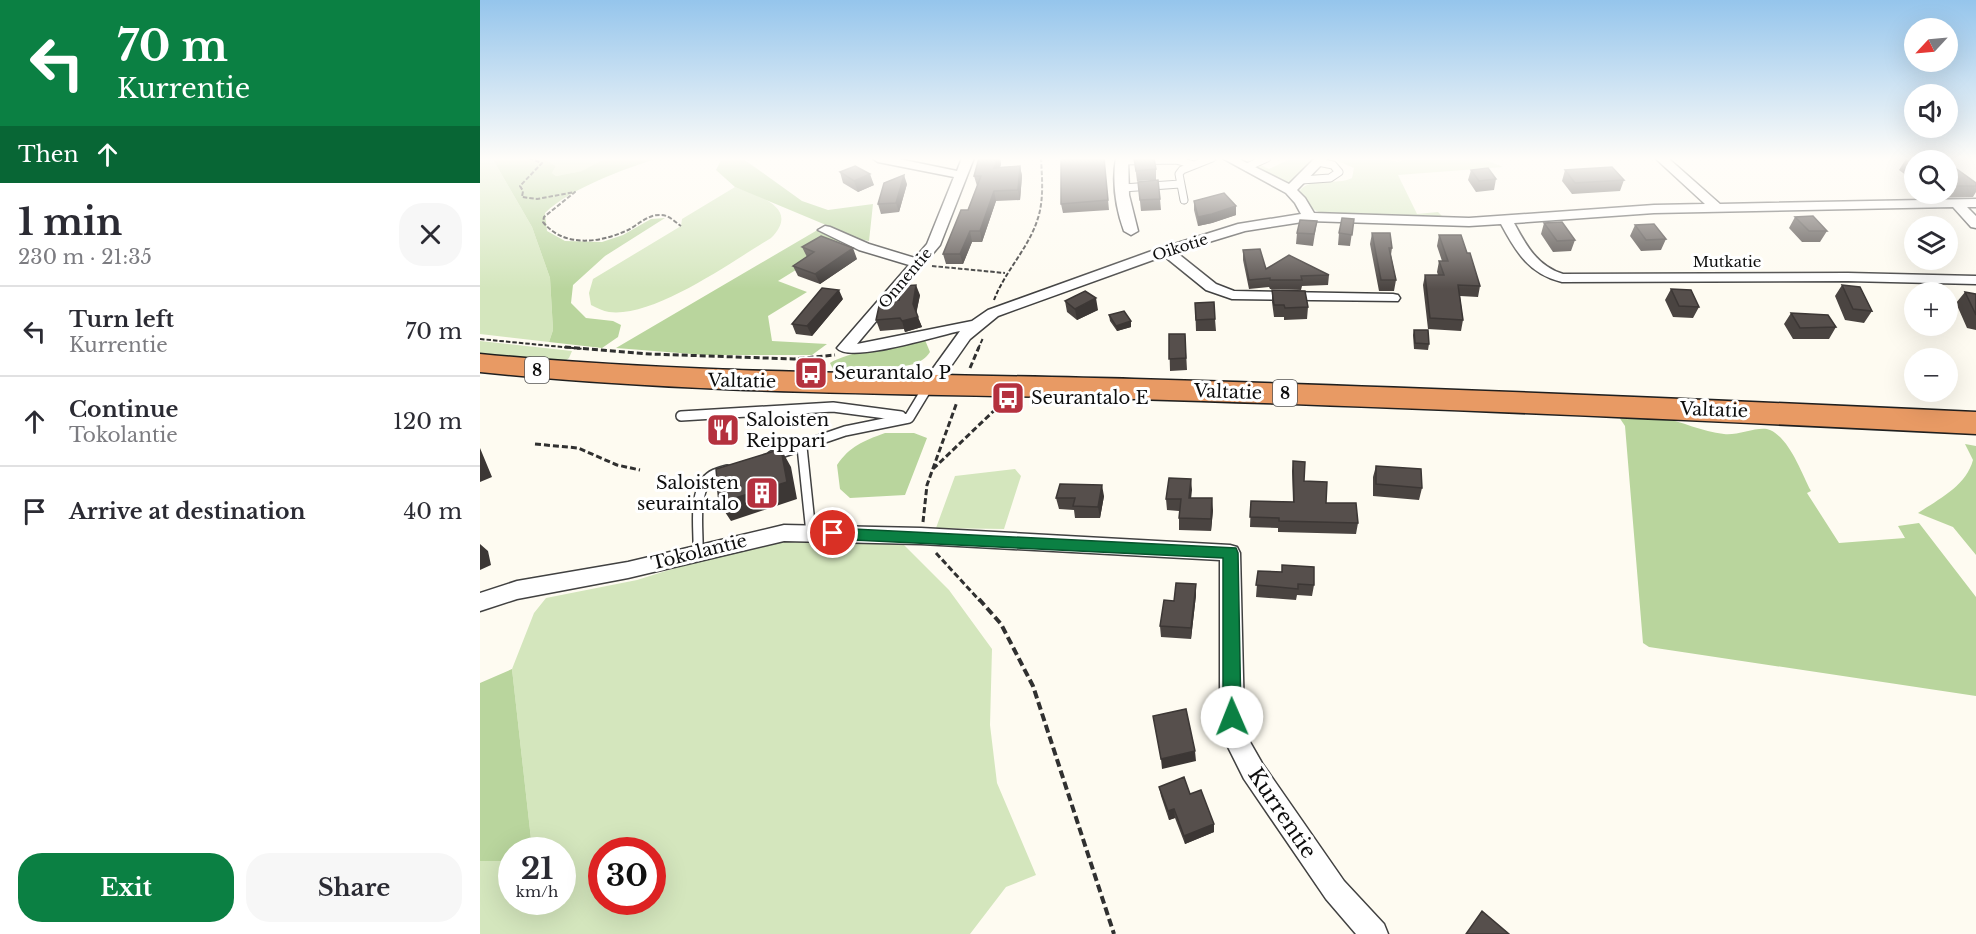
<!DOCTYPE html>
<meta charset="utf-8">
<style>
body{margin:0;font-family:"Libre Baskerville",serif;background:#f7f7f7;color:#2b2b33;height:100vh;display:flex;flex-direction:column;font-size:22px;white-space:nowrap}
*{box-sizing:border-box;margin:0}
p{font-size:20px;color:#7c7c81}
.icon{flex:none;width:33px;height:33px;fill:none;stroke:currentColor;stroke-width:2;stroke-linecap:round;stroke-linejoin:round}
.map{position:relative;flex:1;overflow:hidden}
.panel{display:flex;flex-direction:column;background:#fff;width:480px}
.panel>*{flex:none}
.hud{background:#0b8043;color:#fff;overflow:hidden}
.needle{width:39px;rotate:244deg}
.tools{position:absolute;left:1424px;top:18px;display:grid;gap:12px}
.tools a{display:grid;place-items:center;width:54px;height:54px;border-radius:50%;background:#fff;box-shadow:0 6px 24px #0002;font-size:30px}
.speed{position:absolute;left:18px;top:837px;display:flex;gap:12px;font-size:30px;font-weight:700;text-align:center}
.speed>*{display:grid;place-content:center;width:78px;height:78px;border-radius:50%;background:#fff;box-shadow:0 6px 24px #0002;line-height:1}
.speed small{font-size:15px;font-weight:400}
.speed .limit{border:9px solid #d22;background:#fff;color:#111}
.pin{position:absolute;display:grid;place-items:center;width:51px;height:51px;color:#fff;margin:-26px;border:3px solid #fff;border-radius:50%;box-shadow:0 2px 6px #0007}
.me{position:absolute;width:66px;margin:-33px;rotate:359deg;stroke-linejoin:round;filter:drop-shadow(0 0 4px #0008)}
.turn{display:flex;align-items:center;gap:21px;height:126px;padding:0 18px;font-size:27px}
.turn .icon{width:78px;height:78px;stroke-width:2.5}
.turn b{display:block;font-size:42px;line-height:51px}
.then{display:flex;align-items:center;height:57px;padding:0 18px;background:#0003;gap:12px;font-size:22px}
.round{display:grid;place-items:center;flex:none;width:63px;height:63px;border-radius:24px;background:#f7f7f7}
.summary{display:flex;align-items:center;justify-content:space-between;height:102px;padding:0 18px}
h1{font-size:36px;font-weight:800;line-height:45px}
.action{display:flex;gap:12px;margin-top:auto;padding:12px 18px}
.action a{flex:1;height:69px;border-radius:24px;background:#0b8043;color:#fff;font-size:24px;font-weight:800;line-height:69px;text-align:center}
.action a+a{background:#f7f7f7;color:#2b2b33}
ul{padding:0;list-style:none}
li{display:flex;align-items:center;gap:18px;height:90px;padding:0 18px;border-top:2px solid #e1e1e2}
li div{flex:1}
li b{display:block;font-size:22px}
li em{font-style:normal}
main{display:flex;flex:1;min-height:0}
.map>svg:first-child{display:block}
</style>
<main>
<section class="panel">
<div class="hud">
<div class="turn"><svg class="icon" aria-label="left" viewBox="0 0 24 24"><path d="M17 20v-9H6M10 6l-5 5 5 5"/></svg><div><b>70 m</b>Kurrentie</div></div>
<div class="then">Then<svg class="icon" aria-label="ahead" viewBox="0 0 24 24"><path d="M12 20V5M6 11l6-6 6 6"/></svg></div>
</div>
<div class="summary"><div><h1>1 min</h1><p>230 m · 21:35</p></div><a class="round"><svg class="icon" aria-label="close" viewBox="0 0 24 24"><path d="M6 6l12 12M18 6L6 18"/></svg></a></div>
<ul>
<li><svg class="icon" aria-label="left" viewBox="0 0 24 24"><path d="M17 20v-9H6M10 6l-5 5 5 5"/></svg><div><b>Turn left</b><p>Kurrentie</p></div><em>70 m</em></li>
<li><svg class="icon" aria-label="ahead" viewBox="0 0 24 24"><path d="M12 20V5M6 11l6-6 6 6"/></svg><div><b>Continue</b><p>Tokolantie</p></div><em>120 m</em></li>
<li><svg class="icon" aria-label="arrive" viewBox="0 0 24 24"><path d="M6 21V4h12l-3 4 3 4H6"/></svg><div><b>Arrive at destination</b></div><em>40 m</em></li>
</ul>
<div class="action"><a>Exit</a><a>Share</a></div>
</section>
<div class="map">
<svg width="1496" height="934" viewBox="0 0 1496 934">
<rect width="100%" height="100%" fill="#fefbf1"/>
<!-- green -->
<path fill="#d4e6bd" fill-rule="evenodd" d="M0,158H12L52,227L70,278L73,330L69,342L0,334Z
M48,158H126L103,171L76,176L72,173L76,166L64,159Z
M812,158H836L814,180L807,184L776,169L781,165L789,169Z
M860,158H899L919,162L925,158H1001L1023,167L918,175L937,214L958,212L964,218L848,215C834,212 824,204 820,190C834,176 856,186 872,178L874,168L858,161Z
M255,187C279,196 321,208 291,238C251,262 174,318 129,312C123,311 117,308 111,305L109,293L113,279L201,226L202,219Z
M0,341L92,351L89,358L83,363L0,354Z
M535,469L541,476L524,529L456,528L475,476Z
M387,541L424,545L469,590L512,649L510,725L517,783L556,875L526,887L490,934H0V861H31L32,902H82V850H50L51,839L32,669L54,613L66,598L157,580L256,549L296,542ZM122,850H172V902H122Z"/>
<!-- forest -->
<path fill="#b9d59d" d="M12,158L64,159L76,166L72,173L76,176L102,171L126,158H179C146,168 89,189 65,213L67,231L85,241L122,242L143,235L171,219L185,218L125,256L93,285L91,303L106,318L133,321L141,325L138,337L122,348L69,342L73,330L70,278L52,227Z
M250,158H262L322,201L348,210L393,204L389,241L369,237L298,281L327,292L288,316L292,341L347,344L332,355H225L136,348L346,225L255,187L236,170L241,160Z
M445,340L450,352C438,370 415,366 397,366C381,367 369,371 353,369L350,363C365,353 426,340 445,340Z
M1139,417C1153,417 1167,416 1181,418C1202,421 1222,432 1244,434C1258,436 1280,425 1290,430C1310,439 1321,472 1331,491L1327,493L1359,543L1425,538L1418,526L1439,523L1496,597V696L1169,647L1163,643L1145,426Z
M405,433H434L447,438L425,495L370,498L360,489L357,465C370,446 383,441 405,433Z
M1485,444L1496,446V555L1473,527L1438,513C1459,499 1486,486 1493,460Z
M32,669L51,839L50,850H32L31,861H0V683Z"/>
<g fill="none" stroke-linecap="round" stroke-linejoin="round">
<!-- lane-far1 casing -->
<g stroke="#414141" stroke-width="9">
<path id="lane-far1" d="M641,161L696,160L714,165
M767,167L787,158
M821,180L850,178L859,172L853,165L838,162
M643,188L700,184
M704,200L699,174L702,170L732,158"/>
</g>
<!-- lane casing -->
<g stroke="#414141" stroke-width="12">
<path id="lane" d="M201,416L353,407L421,416
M322,447L331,533
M292,456L365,431L429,418L449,385
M218,552C219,531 213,499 226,481C231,474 240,472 247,470"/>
</g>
<!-- street casing -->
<g stroke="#414141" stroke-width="3">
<path id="street" d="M392,158H414L477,171L482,158H494L460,245L377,344L492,321L508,310L669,252L758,224L821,214L815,203L806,193L742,158H757L809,184L835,158H848L817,190L825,198L834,213L989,218L1174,205L1225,204L1175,158H1188L1240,204L1496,199V207H1487L1496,216V228L1491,227L1473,207L1174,213L1034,223C1046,245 1057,266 1083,274L1368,273L1496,276V284L1368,281L1082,282C1049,274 1036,252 1021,224L989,226L829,221L765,231L696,252L736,284L754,291L913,294L918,295L920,298L918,301L752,299L726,290L684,256L518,316L490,339L455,389H443L441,385L480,331C459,335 370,364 357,348L429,265L379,250L338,230L345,226L350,227L389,244L435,258L447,244L474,177L398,162Z
M636,158H648L649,195L658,231L651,235L644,231C636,209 632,182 636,158Z
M304,525L441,528L750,545L757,547L760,553L764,717L770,742L782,763L864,881L904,924L908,934H876L846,899L764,779L747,745L740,717V560L441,544L304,541L148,578L37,599L0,611V593L37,581L148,562Z"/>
</g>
<!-- highway casing -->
<g stroke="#1f1f1f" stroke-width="3">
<path id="highway" d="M0,354C218,375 436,373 654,379C935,387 1215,399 1496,412V434C1215,420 935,407 654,399C435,393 218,395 0,372Z"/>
</g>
<!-- path-far2 -->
<path stroke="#303030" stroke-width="2" stroke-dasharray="4.5 2" stroke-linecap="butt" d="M49,158L62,163L40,186L43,191L42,197L57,199L95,192L64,217L63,222C84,248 120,243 148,230C158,225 168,214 181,215C189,215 195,222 201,226
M452,266L525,273
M514,300C525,271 549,248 558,218C564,199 562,178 561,158
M0,339L103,349
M498,349L503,338"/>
<!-- path-far1 -->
<path stroke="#303030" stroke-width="3" stroke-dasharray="6 3" stroke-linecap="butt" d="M85,347L170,354L314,359L355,355
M490,368L499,347
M55,444L98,448L137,465L160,470
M453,469L522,403
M443,522L447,485L477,402
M456,553L500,601"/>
<!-- path -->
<path stroke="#303030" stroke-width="4" stroke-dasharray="8 4" stroke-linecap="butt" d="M499,599L521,624L553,686L634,934"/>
<!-- lane-far1 -->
<use href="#lane-far1" stroke="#fff" stroke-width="7"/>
<!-- lane -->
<use href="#lane" stroke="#fff" stroke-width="9"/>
<!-- street -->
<use href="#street" fill="#fff" fill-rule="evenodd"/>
<!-- highway -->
<use href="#highway" fill="#e89a64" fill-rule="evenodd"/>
</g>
<!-- wall -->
<path fill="#4a4441" d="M499,158H520L521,164L520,167L540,166L542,176L540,200L516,201L502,242H492L483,264H466L463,254L488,210L497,186L494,176Z
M581,158H612L611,159L624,158L629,210L583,213L581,204Z
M654,158L676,169V180L657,181Z
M1426,159L1434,160V181L1419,170Z
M1467,162L1496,183V192L1493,197L1455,198L1450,194H1467Z
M991,170L1016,179L1014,190L996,192L988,180Z
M1085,170L1144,180L1140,191L1092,194L1082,181Z
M360,172L394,185L378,192L363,183Z
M658,182L680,199L681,210L661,211Z
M427,184L419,212L401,214L398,204Z
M714,201L756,206V215L732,223L718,226L714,210Z
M1315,217L1347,231L1340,242H1322L1309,228Z
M874,219L870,246L858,245L859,233Z
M837,221L833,246L816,244L817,233Z
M1064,223L1095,240L1091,251L1073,252L1061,234Z
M1155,225L1186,239L1181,250L1161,251L1150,236Z
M892,233L912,248L911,255L916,280L914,291H899L890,244Z
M959,235L987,253L1000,286L998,297L980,296L983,320L981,331L948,329L943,285L945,275H958L957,272L959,261H962L957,246Z
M322,247L377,259L340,284L318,276L313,266L327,257Z
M763,250L786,269L849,275L848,285L822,286L821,290L790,289L789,287L769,289L763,260Z
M1362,285L1392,311L1384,323L1365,320L1355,296Z
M1191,289L1219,307L1213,318L1193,317L1185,300Z
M792,290L828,307L827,319L804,320V317H794L792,302Z
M1485,292L1496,294V330L1487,328L1476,303Z
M440,295L436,313L442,327L425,332L424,329L400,331L396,320L419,300Z
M363,299L332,336L316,334L312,324Z
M585,301L618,310L597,320L587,312Z
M715,303L735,319L736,331H716Z
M1311,313L1356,327L1349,339H1313L1304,324Z
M629,315L651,321V327L637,331L630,321Z
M934,330L949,344L948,350L934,349L933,335Z
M689,334H705L707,370L690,371Z
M813,461L824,481L846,503L878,523L876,534L798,532V528L770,527L771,501L813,502L812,471Z
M896,466L942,488L939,500L893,496V477Z
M711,479V498L733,510L731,531L699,530V511L687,510L686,499Z
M624,496L620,518H595L594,510L579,509L576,498Z
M778,571L834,585L832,596L817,595L816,600L776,597Z
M716,584V595L711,639L681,637L680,626L694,601Z
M679,787L710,794L734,832L705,844L695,818L689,820L681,796Z"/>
<!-- shaded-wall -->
<path fill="#3c3735" d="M518,158H520L521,164L517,178L514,168Z
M540,166L542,176L540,200L538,190Z
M390,174L394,185L378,192L374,181Z
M424,175L427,184L419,212L416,203Z
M514,191L516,201L502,242L500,231Z
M756,206V215L732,223L718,226V217Z
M490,231L492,242L483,264L480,254Z
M373,248L377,259L340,284L335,274Z
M436,285L440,295L436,315L433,304Z
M359,290L363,299L332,336L327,326Z
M616,298L618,310L597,320L595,309Z
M438,317L442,327L425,332L422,321Z
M651,321V327L637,331L636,326Z
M0,448L12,477L0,482Z
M301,449L311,467L317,499L251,521L239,503Z
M711,479L712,490L710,509L709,498Z
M622,485L624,496L620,518L618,507Z
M732,498L733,510L731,531V519Z
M0,544L8,551L11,565L0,570Z
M716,584V595L711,639V628Z
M715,751L716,761L682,769L681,759Z
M694,809L695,818L689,820L688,811Z
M734,824V832L705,844L704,836Z"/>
<!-- building -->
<path fill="#564f4c" stroke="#3c3735" stroke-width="1.5" d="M499,158H518L514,168L540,166L538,190L514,191L500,231H490L480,254H463L481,210H488L501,176H494Z
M581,158H603L602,159L624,158L628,200L581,204Z
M654,158H674L676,169L656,171Z
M1451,158H1461L1465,160H1434V165L1426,159Z
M1467,162L1496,183V186H1467Z
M375,166L390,174L374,181L360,172Z
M1132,167L1144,180L1095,183L1085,170Z
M1008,168L1016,179L999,181L991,170Z
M424,175L416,203L398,204L404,183Z
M678,180L680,199L660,200L658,182Z
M744,193L756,206L732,214L718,217L714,201Z
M1333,216L1347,231H1329L1315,217Z
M862,218L874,219L872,235L859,233Z
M820,220L837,221L834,234L817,233Z
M1082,222L1095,240L1077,241L1064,223Z
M1174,224L1186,239L1166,240L1155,225Z
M892,233H910L912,248H909L916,280H901Z
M959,235H981L987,253H990L1000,286L978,285L983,320L950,318L945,275H964L959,261H968Z
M341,236L373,248L335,274L313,266L334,252L322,247Z
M780,249L786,269L809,255L849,275L821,276L822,280H790V278L769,280L763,250Z
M436,285L433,304L438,317L422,321L420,318L396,320L399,306L403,302L419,300L422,286Z
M1362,285L1380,287L1392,311L1373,309Z
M342,288L359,290L327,326L312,324Z
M1191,289L1211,290L1219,307L1199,306Z
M792,290L825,291L828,307L805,308L804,305H794Z
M605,291L616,298L595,309L585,301Z
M1485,292L1496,294V315Z
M734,302L735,319L716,320L715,303Z
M644,311L651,321L636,326L629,315Z
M1311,313L1348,315L1356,327L1320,328Z
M934,330H948L949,344L935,343Z
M689,334H705L706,358L689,359Z
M301,449L307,482L239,503L236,469Z
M813,461L825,462L824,481L847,482L846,503H876L878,523L799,521V518L770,517L771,501L814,502Z
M896,466L941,469L942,488L896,484Z
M689,478L711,479L709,498H732L731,519L699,518L701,499H686Z
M580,484L622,485L618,507L593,506L595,498H576Z
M802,565L834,567V585L818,584V589L776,585L778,571L802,572Z
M696,583L716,584L711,628L680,626L684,600L694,601Z
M706,709L715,751L681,759L673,716Z
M704,777L710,794L721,790L734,824L704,836L694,809L688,811L679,787Z
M1002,911L1029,934H986Z"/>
<!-- sky -->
<linearGradient id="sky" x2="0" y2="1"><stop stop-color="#95c5ec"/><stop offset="0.55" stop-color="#fffdf9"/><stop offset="1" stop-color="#fffdf9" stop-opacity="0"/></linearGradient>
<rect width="1496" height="289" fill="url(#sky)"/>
<!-- route -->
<path fill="#0b8043" stroke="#07532c" stroke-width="1.5" d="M353,528L756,548L758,553L761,717L758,723L752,725L746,723L743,717V558L353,539L348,537L346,533L348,529Z"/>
<!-- icons -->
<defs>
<g id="bus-square" transform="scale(1.725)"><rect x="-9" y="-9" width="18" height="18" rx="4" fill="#b4313e" stroke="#fff"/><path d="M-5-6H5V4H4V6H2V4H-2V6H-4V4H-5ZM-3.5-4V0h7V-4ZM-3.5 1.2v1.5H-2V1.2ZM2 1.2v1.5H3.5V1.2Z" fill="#fff"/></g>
<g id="restaurant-square" transform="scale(1.725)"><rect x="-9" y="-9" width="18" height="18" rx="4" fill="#b4313e" stroke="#fff"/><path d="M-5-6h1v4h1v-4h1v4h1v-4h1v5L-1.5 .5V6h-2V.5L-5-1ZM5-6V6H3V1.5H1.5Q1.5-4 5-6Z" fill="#fff"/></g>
<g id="building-square" transform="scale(1.725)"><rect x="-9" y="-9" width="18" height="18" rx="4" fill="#b4313e" stroke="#fff"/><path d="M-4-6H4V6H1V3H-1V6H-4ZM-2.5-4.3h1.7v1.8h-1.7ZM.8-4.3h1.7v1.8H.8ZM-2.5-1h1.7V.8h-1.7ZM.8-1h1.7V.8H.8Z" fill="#fff"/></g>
</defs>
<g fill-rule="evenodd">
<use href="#bus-square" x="331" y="373"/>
<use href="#bus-square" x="528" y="398"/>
<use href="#restaurant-square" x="243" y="430"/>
<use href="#building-square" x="282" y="493"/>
</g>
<g text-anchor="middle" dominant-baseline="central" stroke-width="6" stroke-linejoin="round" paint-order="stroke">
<!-- far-street labels -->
<g font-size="15" fill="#0e0e0e" stroke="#fff">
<text transform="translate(700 247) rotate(-18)">Oikotie</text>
<text x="1247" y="261">Mutkatie</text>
<text transform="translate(425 278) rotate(-50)">Onnentie</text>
</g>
<!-- shield labels -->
<g fill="#fff" stroke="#565656" stroke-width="1.5">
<rect x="45" y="357" width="24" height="26" rx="4.5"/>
<rect x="793" y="380" width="24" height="26" rx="4.5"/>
</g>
<g font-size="16" font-weight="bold" fill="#0e0e0e">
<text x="57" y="370">8</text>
<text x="805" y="393">8</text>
</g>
<!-- poi labels -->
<g font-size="18" fill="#0e0e0e" stroke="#fff" text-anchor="start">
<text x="354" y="373">Seurantalo P</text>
<text x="551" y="398">Seurantalo E</text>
<text x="266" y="420">Saloisten<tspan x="266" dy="21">Reippari</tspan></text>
<text x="259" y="483" text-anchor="end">Saloisten<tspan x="259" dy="21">seuraintalo</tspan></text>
</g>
<!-- street labels -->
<g font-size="18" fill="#0e0e0e" stroke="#fff">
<text transform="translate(262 381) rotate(1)">Valtatie</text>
<text transform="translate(748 392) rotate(2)">Valtatie</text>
<text transform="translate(1234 410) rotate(2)">Valtatie</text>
<text transform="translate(219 552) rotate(-14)">Tokolantie</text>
</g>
<!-- near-street labels -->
<g font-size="21" fill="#0e0e0e" stroke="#fff">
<text transform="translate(802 813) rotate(56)">Kurrentie</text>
</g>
</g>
</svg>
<div class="tools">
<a><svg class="needle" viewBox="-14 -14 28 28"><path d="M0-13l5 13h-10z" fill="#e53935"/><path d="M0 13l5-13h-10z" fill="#7c7c81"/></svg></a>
<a><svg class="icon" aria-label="sound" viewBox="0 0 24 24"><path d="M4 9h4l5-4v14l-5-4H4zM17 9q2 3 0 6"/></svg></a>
<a><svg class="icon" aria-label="search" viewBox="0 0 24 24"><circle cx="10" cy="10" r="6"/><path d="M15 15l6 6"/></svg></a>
<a><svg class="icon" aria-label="layers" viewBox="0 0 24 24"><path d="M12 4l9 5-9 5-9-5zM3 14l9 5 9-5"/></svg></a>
<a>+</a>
<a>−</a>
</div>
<div class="speed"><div>21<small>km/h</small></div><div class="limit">30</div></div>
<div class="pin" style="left:353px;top:533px;background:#d93025"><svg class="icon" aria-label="arrive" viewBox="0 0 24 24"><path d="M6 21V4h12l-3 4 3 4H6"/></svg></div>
<svg class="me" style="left:752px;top:717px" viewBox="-20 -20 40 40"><circle r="19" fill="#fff"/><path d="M0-13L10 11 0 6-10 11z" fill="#0b8043"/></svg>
</div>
</main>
